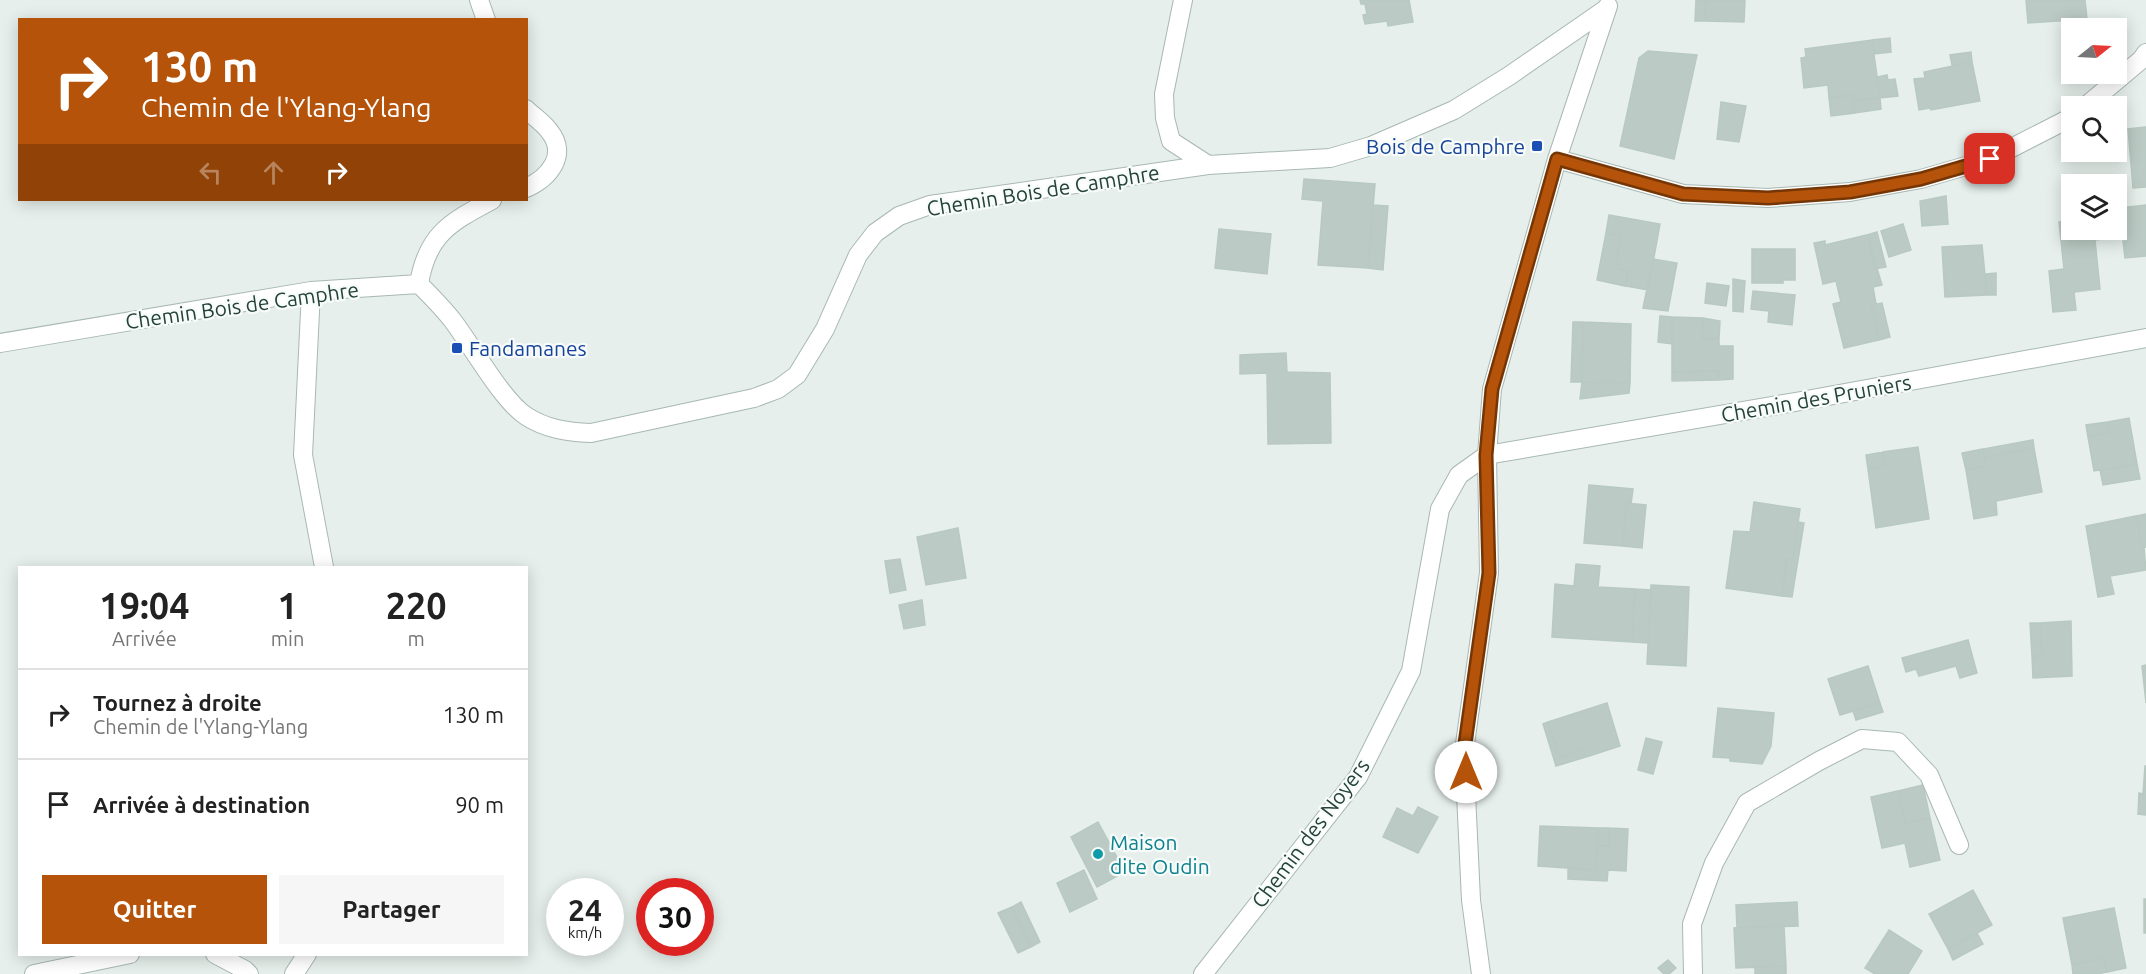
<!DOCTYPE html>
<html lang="fr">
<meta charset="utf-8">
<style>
body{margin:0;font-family:Ubuntu,sans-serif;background:#f6f6f6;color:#222;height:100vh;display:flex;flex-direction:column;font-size:22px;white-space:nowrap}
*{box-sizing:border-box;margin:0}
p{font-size:20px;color:#767676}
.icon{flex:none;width:33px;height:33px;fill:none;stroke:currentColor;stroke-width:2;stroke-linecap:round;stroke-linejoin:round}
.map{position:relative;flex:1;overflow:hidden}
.drawer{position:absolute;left:18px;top:566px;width:510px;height:390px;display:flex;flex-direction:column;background:#fff;border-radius:0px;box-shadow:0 3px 15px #0003}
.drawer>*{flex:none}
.hud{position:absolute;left:18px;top:18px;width:510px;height:183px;border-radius:0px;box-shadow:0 3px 15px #0003;background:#b45309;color:#fff;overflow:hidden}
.needle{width:39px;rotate:72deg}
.controls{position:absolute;left:2061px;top:18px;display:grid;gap:12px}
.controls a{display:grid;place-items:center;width:66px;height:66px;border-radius:0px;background:#fff;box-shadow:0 3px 15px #0003;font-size:30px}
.speed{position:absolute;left:546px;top:878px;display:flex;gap:12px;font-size:30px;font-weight:700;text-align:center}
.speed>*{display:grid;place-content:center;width:78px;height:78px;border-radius:50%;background:#fff;box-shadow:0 3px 15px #0003;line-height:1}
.speed small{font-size:15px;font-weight:400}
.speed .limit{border:9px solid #d22;background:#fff;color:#111}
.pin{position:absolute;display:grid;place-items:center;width:51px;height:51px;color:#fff;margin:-26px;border-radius:12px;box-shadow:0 3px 9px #0006}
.me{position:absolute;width:66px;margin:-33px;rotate:0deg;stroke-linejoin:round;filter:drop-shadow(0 0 4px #0008)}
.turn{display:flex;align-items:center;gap:21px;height:126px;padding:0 24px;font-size:27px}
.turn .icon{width:78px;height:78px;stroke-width:2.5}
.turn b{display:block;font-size:42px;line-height:51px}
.lanes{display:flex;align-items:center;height:57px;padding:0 24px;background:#0003;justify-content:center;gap:30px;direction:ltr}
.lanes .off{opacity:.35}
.eta{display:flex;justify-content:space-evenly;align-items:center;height:102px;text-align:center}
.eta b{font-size:36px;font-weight:700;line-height:42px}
.button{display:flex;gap:12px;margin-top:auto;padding:12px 24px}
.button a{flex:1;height:69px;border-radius:0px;background:#b45309;color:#fff;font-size:24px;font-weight:700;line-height:69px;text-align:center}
.button a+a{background:#f6f6f6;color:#222}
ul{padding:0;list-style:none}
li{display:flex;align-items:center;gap:18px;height:90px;padding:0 24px;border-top:2px solid #e0e0e0}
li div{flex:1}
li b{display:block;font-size:22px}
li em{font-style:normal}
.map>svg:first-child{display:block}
</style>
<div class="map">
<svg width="2146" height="974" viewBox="0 0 2146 974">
<rect width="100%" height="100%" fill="#e6efeb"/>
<!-- building -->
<path fill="#bbcac4" stroke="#b8c9c2" stroke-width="1.5" d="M1360,0H1409L1413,22L1388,26L1387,21L1365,24L1363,15L1367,14L1365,4H1361Z
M1696,0H1706L1705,21H1695Z
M1706,0H1745L1744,22L1705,21Z
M2026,0H2085L2087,19L2028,23Z
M1890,38L1891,52L1874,54L1872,40Z
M1872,40L1880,98L1854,101L1853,95L1829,98L1828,85L1804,88L1801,58L1806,57L1805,49Z
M1648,51L1697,55L1674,159L1620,146L1639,58Z
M1971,52L1972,62L1952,65L1950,55Z
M1972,62L1980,101L1931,110L1930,108L1919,110L1914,79L1925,78L1924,72Z
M1887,75L1888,80L1895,79L1898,96L1880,98L1877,77Z
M1853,95L1855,113L1831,116L1829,98Z
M1880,98L1881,109L1855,113L1854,101Z
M1721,102L1746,106L1739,142L1717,139Z
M2146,127V187L2133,188L2128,129Z
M1304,179L1375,184L1368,268L1318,265L1323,201L1302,199Z
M1946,196L1948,224L1922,226L1920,201Z
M1373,205L1388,206L1383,270L1368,268Z
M2146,205V256L2125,258L2123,241H2126L2125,225H2121L2120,208Z
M1609,215L1660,224L1648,290L1625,286L1628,271L1616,268L1621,236L1606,233Z
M2072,221V230H2102L2103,239L2095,240L2100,289L2074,292L2076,310L2053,312L2049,271L2064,269L2059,222Z
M1903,224L1911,250L1889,257L1881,231Z
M1219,229L1271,234L1267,274L1215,268Z
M1877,232L1886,267L1875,269L1867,235Z
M1606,233L1621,236L1616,268L1628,271L1625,286L1597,280Z
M1867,235L1882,285L1873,287L1876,304L1871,305L1879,340L1844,348L1833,304L1841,302L1836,281L1823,284L1814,243L1825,241V245Z
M1982,245L1987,295L1945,297L1942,247Z
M1752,249H1795V280H1783V283H1752Z
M1653,259L1677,263L1668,311L1643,308Z
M1996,273V295H1987L1986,274Z
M1733,279L1745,281L1743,312L1733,311Z
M1707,283L1729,286L1726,306L1705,303Z
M1753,291L1795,295L1792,325L1768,322L1769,311L1751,309Z
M1882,303L1890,337L1879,340L1871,305Z
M1660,316L1672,317V344L1658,342Z
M1672,317L1703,318L1702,339H1719V346H1733V379L1719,380V371L1672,372Z
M1703,318L1720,321L1719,339H1702Z
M1573,322H1583L1582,382H1571Z
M1583,322L1631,324L1630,383L1582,382Z
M1286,353L1287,372L1330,373L1331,443L1268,444L1267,373L1240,374V355Z
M1719,371V380L1672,381V372Z
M1582,382L1630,383L1629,393L1580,399Z
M2129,418L2137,464L2094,471L2088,437L2108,433L2107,422Z
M2107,422L2108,433L2088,437L2086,425Z
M2033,440L2034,448L1984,458L1983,449Z
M1918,447L1929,519L1876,528L1868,469L1885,466L1883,452Z
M2034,448L2042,492L1996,501L1997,515L1974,519L1966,470L1986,466L1984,458Z
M1983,449L1986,466L1966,470L1962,453Z
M1883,452L1885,466L1868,469L1866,455Z
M2137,464L2140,479L2103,485L2100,470Z
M1589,485L1633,489L1631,504L1626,503L1623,546L1584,543Z
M1754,502L1800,509L1793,559H1787L1782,596L1726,588L1734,531L1750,532Z
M1626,503L1646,505L1642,548L1623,546Z
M2146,514V547L2142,548L2136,516Z
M2136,516L2142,548H2144L2146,570L2110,576L2114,594L2098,597L2086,526Z
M1798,522L1804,523L1792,597L1782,596L1787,559H1793Z
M958,528L966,578L926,585L917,537Z
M900,559L906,590L890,593L885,561Z
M1576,564L1600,566L1598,587L1635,589L1632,642L1552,637L1555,584L1574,586Z
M1651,585L1689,587L1686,666L1647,664Z
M1635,589L1651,590L1648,643L1632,642Z
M922,600L925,625L904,629L899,605Z
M2071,621L2072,676L2033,678L2032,656H2042L2040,623Z
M2030,623H2040L2042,656H2032Z
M1968,640L1977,673L1960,678L1956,666L1919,676L1916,669L1906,672L1902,658Z
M2146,665V703L2142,666Z
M1868,666L1880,703L1840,715L1828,679Z
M1607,703L1620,746L1586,757L1584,749L1560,757L1548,722Z
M1880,703L1883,712L1856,720L1853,711Z
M1718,708L1774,713L1771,746L1762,764L1730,761V758L1713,757Z
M1548,722L1560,757L1584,749L1586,757L1556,766L1543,724Z
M1646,738L1662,742L1653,774L1638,770Z
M2145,766H2146V815L2138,814L2139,793L2143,794Z
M1923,785L1930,818L1905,823L1898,791Z
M1898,791L1905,823L1930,818L1940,860L1910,867L1905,843L1882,848L1871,797Z
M1418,807L1438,817L1418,853L1383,837L1397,808L1413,816Z
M1098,822L1125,872L1097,887L1071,837Z
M1540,826L1599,828L1596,870L1538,866Z
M1599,828H1609V846H1598Z
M1609,828L1628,829L1626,871L1608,870L1607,881L1568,879V868L1596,870L1598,846H1609Z
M1084,870L1097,899L1070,912L1057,883Z
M1973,890L1992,925L1948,949L1929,914Z
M2144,899H2146V933H2144Z
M1021,902L1040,942L1031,947L1012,907Z
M1797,902L1798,926L1737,928L1736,905Z
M1012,907L1031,947L1018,953L998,913Z
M2114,908L2126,968L2107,972L2104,958L2072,965L2063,918Z
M1784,926L1786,966L1736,968L1734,928Z
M1889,930L1922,951L1908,974H1875L1865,968Z
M1977,933L1983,944L1953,960L1948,949Z
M2104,958L2107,972L2097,974H2073L2072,965Z
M1668,960L1676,968L1669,974H1664L1658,968Z
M1786,966V974H1755V967Z"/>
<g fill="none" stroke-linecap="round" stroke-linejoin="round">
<!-- minor casing -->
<g stroke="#a8b8b2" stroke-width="20">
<path id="minor" d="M479,0L486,20
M1183,0L1164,94L1165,118L1171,141L1208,165
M2086,106L2141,60L2146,53
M526,109C534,117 544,123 550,132C568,155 549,178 526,188
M1557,159L1683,194L1768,198L1850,192L1921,179L1990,159L2072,117
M419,284C431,296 443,308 453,321C472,346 502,400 526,416C546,429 567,432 591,433L754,398L778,389L797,375L825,329L858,255L875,233L899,216L930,205L1208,165L1330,158L1371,146L1454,110L1509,76L1606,9
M419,284C427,234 451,222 492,200
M311,291L303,455L324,567
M0,343L311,291L419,284
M215,954L245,970L249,974
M34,974L130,954
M294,974L307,954
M1203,974L1358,777L1411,671L1440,509L1459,475L1487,455L1801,401L2146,338
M1481,974L1471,900L1464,751L1489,573L1487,455L1492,389L1557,159L1608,6
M1693,974L1692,924L1714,863L1747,803L1819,761L1862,739L1898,742L1929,775L1959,845"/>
</g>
<!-- minor -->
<use href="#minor" stroke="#fff" stroke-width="18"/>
</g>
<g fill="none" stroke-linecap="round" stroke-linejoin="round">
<!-- route casing -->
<g stroke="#753606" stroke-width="15">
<path id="route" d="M1466,772L1464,751L1489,573L1486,455L1492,389L1557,159L1683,194L1768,198L1850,192L1921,179L1990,159"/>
</g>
<!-- route -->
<use href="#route" stroke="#b45309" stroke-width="10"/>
</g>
<!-- markers -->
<g fill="#1a4fb4" stroke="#f7fbf9" stroke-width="2">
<rect x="1531" y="140" width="12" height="12" rx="3"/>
<rect x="451" y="342" width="12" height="12" rx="3"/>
</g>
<circle fill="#0f9aa8" stroke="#f7fbf9" stroke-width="2" cx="1098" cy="854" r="6"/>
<g text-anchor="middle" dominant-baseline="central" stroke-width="4.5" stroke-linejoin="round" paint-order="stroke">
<!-- transit labels -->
<g font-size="21" fill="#164399" stroke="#f7fbf9" text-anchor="end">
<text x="1525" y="146">Bois de Camphre</text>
<text x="469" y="348" text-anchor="start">Fandamanes</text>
</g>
<!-- street labels -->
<g font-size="21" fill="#24423a" stroke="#f7fbf9">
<text transform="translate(1043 190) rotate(-9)">Chemin Bois de Camphre</text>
<text transform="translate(242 305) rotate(-8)">Chemin Bois de Camphre</text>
<text transform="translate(1816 398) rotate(-10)">Chemin des Pruniers</text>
<text transform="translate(1310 833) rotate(-53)">Chemin des Noyers</text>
</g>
<!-- culture labels -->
<g font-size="21" fill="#0d838f" stroke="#f7fbf9" text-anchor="start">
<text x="1110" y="842">Maison<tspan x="1110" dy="24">dite Oudin</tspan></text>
</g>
</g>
</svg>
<div class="controls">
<a><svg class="needle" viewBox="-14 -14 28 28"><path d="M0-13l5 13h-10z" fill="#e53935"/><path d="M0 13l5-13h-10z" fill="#767676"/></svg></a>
<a><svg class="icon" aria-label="search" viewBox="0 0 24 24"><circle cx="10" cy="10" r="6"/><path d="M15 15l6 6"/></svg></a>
<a><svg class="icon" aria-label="layers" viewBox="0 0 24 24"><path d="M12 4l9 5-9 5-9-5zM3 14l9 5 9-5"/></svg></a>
</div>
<div class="speed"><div>24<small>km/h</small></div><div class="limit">30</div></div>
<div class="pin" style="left:1990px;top:159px;background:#d93025"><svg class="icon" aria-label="arrive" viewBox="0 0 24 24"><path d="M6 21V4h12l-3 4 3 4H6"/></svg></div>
<svg class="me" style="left:1466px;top:772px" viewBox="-20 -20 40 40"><circle r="19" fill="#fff"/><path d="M0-13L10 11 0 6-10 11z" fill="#b45309"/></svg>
<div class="hud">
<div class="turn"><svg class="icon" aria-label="right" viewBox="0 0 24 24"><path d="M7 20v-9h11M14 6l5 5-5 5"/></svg><div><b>130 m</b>Chemin de l'Ylang-Ylang</div></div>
<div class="lanes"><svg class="icon off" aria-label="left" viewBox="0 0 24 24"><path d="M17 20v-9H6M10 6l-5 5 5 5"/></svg><svg class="icon off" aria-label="ahead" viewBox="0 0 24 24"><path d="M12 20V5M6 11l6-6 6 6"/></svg><svg class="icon" aria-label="right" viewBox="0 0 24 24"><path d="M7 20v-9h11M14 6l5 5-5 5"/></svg></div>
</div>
<section class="drawer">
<div class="eta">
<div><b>19:04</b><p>Arrivée</p></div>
<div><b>1</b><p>min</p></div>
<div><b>220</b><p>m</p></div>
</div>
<ul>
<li><svg class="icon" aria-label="right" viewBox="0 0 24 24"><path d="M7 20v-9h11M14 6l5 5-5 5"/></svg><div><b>Tournez à droite</b><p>Chemin de l'Ylang-Ylang</p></div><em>130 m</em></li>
<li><svg class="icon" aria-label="arrive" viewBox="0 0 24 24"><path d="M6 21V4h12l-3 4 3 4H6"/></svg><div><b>Arrivée à destination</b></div><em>90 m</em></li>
</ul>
<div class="button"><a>Quitter</a><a>Partager</a></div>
</section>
</div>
